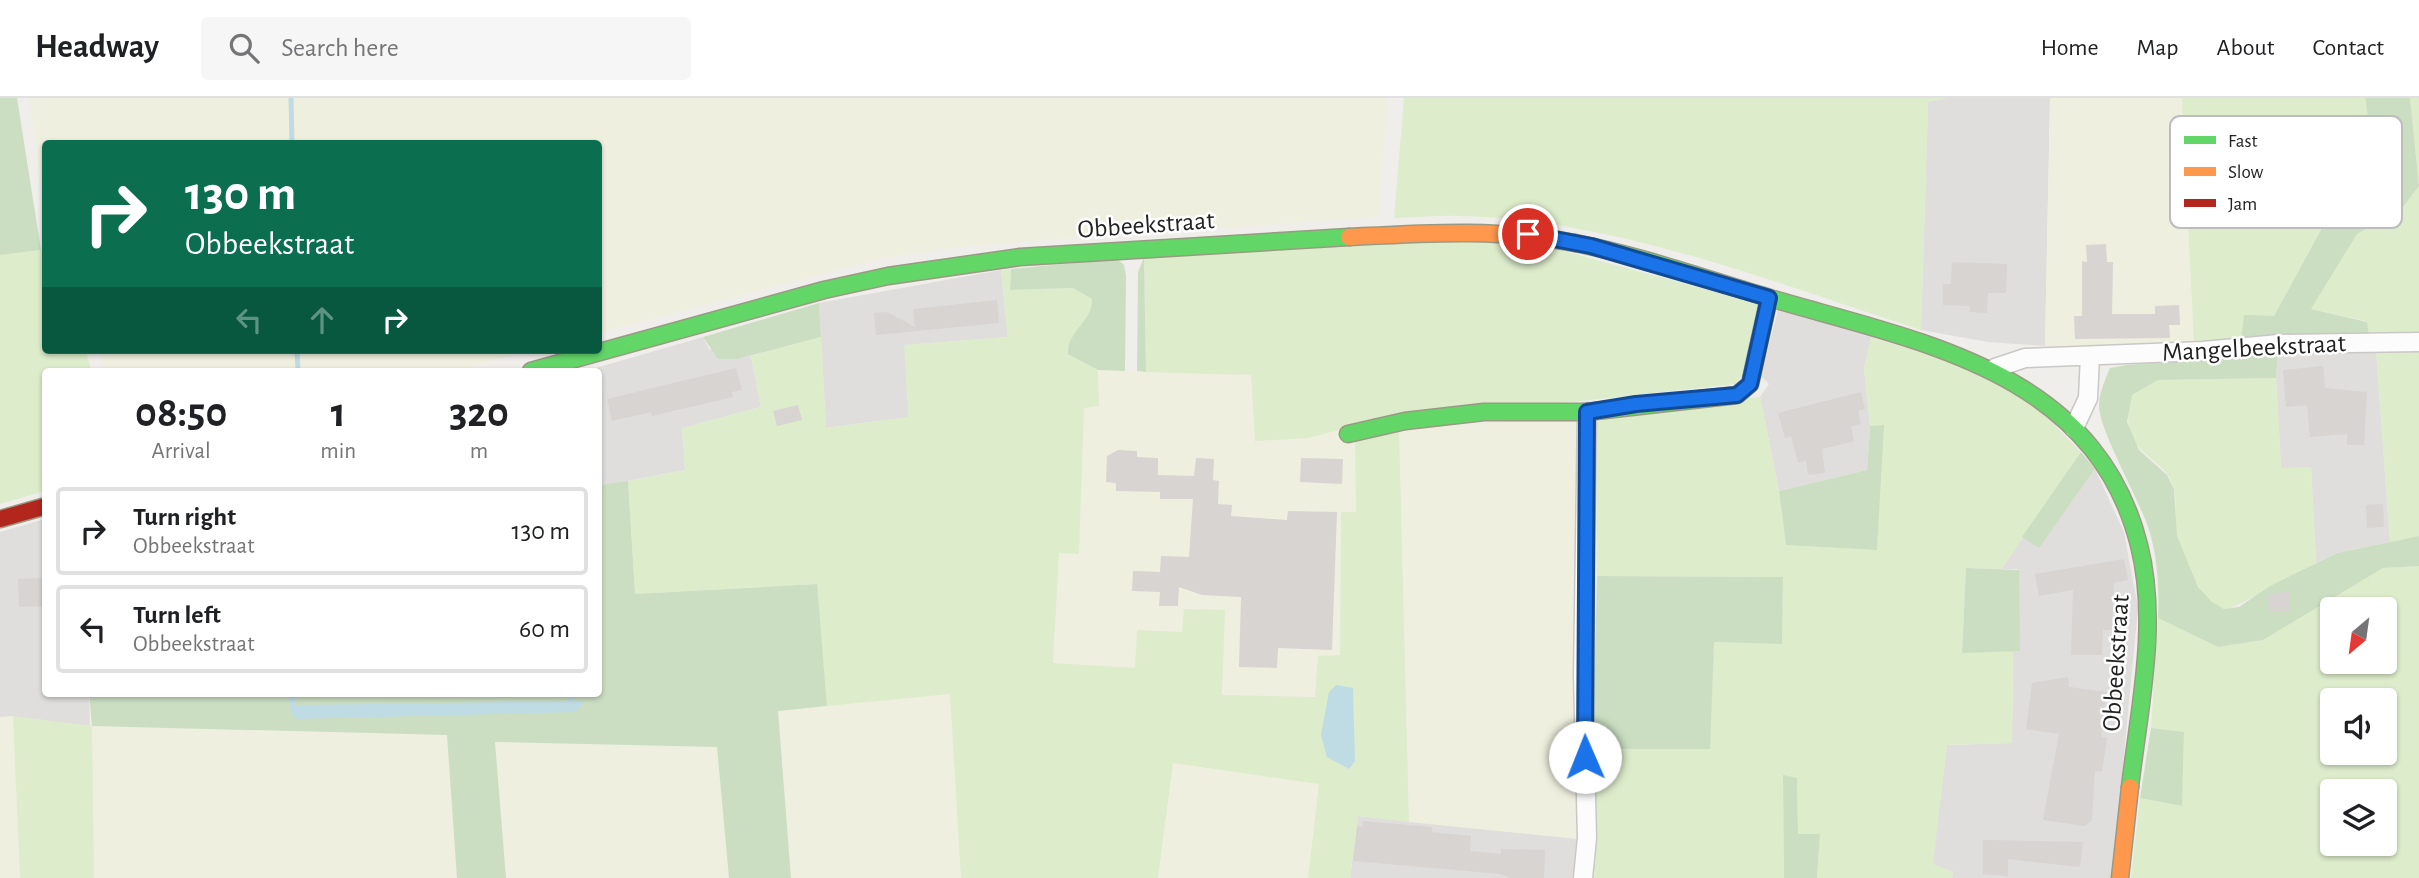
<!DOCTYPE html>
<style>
body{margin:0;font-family:"Alegreya Sans",sans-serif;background:#f6f6f6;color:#202124;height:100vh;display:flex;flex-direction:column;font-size:26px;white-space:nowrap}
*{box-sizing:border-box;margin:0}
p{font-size:23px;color:#757577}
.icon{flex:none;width:38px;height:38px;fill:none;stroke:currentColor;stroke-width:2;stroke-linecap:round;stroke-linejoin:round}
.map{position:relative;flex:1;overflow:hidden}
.sheet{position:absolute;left:42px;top:270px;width:560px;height:329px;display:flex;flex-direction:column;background:#fff;border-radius:7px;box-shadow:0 2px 5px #0004}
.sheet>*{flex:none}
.banner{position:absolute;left:42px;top:42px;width:560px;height:214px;border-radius:7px;box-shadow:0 2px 5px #0004;background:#0b6e4f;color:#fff;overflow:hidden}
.needle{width:46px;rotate:209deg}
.controls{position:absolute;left:2320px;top:499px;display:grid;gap:14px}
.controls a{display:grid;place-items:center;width:77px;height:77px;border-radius:7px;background:#fff;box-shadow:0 2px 5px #0004;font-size:35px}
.pin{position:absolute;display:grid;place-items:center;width:60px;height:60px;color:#fff;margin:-30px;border:4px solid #fff;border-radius:50%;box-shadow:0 2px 7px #0007}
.me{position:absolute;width:77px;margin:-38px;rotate:359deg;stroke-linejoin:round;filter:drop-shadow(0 0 5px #0008)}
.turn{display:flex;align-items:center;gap:24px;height:147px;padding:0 28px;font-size:32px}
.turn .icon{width:91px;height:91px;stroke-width:2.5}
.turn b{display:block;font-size:49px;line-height:60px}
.lanes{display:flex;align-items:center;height:66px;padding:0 28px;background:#0003;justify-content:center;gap:35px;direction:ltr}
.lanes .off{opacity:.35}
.eta{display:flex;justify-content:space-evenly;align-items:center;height:119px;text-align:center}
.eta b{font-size:42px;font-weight:600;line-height:49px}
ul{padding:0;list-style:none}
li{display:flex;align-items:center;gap:21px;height:88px;margin:0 14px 10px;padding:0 14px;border:4px solid #e0e0e0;border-radius:7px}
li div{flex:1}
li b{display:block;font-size:26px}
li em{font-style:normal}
header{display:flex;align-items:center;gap:42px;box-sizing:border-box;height:98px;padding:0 35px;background:#fff;border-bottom:2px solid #e0e0e0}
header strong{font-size:33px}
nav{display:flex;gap:38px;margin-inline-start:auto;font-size:24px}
.search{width:490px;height:63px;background:#f6f6f6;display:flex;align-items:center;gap:18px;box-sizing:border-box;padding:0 24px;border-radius:7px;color:#757577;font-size:26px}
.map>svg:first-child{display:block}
</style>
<header>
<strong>Headway</strong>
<div class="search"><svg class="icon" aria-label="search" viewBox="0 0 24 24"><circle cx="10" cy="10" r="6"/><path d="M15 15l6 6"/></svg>Search here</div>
<nav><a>Home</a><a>Map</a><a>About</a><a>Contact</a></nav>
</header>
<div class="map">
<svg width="2419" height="780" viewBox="0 0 2419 780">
<rect width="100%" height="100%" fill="#f0eeeb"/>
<!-- residential -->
<path fill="#dfdedc" d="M1947,0H2050L2045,248L1988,244L1921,232L1928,3Z
M1001,172L1008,239L905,247L909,319L826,330L819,205Z
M1778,212L1871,239L1864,271L1870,328L1867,372L1779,393L1760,299L1769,286L1761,278Z
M703,239L709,251L738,261L751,258L761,309L682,330L685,372L601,388L599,269Z
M2376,252L2390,444L2337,455L2316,465L2311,369L2281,371L2276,280L2278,255Z
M2095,371L2124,434L2138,510L2112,780H1952L1953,774L1932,766L1947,647L2012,645L2013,553H2019L2018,471H2002L2022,439L2039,449Z
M45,421L46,595H89L92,628L0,619V434Z
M1358,718L1579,741L1577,780H1350Z"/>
<!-- farmland -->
<path fill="#efefdf" d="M29,0H1388L1378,119L977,147L882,160L599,235L598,46H46L45,116Z
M2050,0H2182L2194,246L2045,248Z
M99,252H532L457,273H104Z
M1098,272L1251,277L1255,343L1354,328L1356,414L1341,415L1340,558L1315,599L1221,597L1225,512L1183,534L1135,570L1053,566L1059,455H1079L1084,310L1099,308Z
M1568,319L1583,330L1579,741L1409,724L1399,331Z
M89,595L287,633L448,637L457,780H94Z
M950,596L961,780H791L778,612Z
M13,618L20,780H0V619Z
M495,644L718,649L729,780H506Z
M1173,665L1320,686L1308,780H1158Z"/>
<!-- grass -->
<path fill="#ddeccb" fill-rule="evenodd" d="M1404,0H1947L1928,4L1921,232C1776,185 1611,120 1458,118C1437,117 1415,120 1394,120Z
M2182,0H2365L2373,50L2335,106L2274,218L2241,243L2194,246Z
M2410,0H2419V87Z
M2419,88V236L2369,237L2366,223L2311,211L2357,136L2403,109Z
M1462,140L1530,144L1760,206L1747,273L1735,286L1354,328L1308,340L1255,343L1251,277L1146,274L1144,159Z
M41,152L45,164L46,252H86L91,273H46L45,393L0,406V157Z
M1011,171L1010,192L1073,190L1092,201C1093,218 1075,238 1068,255L1098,272L1099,308L1084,310L1079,456L1059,455L1053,565L1135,570L1137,532L1182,534L1184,511L1225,512L1222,597L1315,599L1318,558L1340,557L1341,414H1356L1355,342L1399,331L1409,724L1358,718L1350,780H1308L1319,686L1173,665L1158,780H961L950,596L827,608L816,486L635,496L628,383L685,372L682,330L761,309L751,258L821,239L826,330L908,319L904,247L1008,239L1001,172Z
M1871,239L1964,268L2038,310L2081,354L2002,471L1966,470L1962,554L2013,553L2012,645L1947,647L1933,766L1953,774L1952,780H1817L1820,737H1798L1797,680L1783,678L1784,780H1588L1592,651L1714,544L1782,546L1783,479L1597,478L1596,325L1622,311L1760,299L1779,393L1786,447L1877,452L1883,327L1870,328L1864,271Z
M2376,253H2419V438L2390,444Z
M2276,280L2281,370L2311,369L2316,465C2301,473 2235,511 2226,511C2202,509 2183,460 2177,439C2173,424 2178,406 2174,391C2165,354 2114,359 2132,297L2158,282Z
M2419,468V780H2131L2140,700L2182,708L2184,634L2151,630L2158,520L2218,549L2263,542L2383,470ZM2333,511H2385V564H2333ZM2333,602H2385V654H2333ZM2333,693H2385V746H2333Z
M13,618L92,628L94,780H20Z"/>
<!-- forest -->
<path fill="#cbdec1" d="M0,0H17L41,152L0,157Z
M2365,0H2410L2419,88L2403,109L2357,136L2311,211L2367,224L2369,237L2241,243L2244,217L2274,218L2335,106L2373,50Z
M1144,159L1146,274L1137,273L1138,174Z
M1117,161L1124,167L1126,178L1125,273L1098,272L1068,256C1067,233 1093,223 1092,201L1073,190L1010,192L1011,171Z
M819,205L821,239L738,261H718L703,239Z
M2278,255L2276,280L2158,282L2132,297L2127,324L2139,352L2167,377L2174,391L2177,438L2198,489L2212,504L2224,511L2239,509L2270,488L2337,455L2419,438V468L2383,470L2263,542L2218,549L2158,520C2159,491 2158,463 2150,435C2141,403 2098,332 2099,306C2100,293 2105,282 2110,270L2127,267Z
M599,269L601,387L628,383L635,496L817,486L827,608L778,613L791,780H729L717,649L495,644L506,780H457L447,637L92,628L89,595H598V273H591Z
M1884,327L1877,452L1786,447L1779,393L1867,372L1870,328Z
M2081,354L2095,371L2039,450L2022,439Z
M1966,470L2019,472L2020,553L1962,555Z
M1597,478L1783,479L1782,546L1714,544L1710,651H1592Z
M2151,630L2184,634L2182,708L2140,700Z
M1783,677L1797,680L1798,736H1820L1817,780H1784Z"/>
<!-- water -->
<path fill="#bfdbe3" d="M1336,587L1353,590L1355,663L1349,671L1327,659L1321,637L1329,594Z
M585,603L576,614L295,621L291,613L297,607Z"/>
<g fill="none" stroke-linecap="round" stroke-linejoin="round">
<!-- stream -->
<path stroke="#bfdbe3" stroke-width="5" d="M291,0L292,46
M297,252L298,273
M292,595L293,612H298
M567,606L576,595"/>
</g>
<!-- building -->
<path fill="#d7d4d2" d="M2106,146L2107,164H2113L2112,216H2155V208L2179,207L2180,227H2169L2170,240L2075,241L2074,218H2082V163L2087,164L2086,147Z
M1952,164L2007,166L2006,195H1988L1987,215L1970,214V208L1943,207V186H1951Z
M997,202L999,225L876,237L874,215L887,214L915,229L913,211Z
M2323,268L2325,290L2367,294L2364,347H2347V336L2310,339L2307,307L2286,309L2283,272Z
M736,270L742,292L732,294L733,299L652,318L651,314L612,323L607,301Z
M1861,294L1865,311L1858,313L1861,326L1851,329L1854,343L1822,351L1825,375L1808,377L1806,362L1798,365L1791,338L1785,340L1778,315Z
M798,307L802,322L777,328L773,313Z
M1118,352L1137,353V359L1158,360V377L1194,378L1196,360L1214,361L1213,382L1219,383L1218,406L1232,407L1231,418L1287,422L1288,413L1337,414L1332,552L1278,550L1277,570L1239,569L1241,499L1202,497L1179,489L1178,508H1159L1160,494L1132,493L1133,473L1160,474L1161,458L1189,459L1193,401H1160V394L1116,393V385L1106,384L1107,358Z
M1301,360L1343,361L1342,386L1300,384Z
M2383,406L2384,429L2367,430L2366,407Z
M2124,461L2128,482L2114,485L2112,532H2103L2102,557H2071L2073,492L2039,498L2035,476Z
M46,480V508L19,509L18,481Z
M2290,492V513L2269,514L2268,497Z
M2068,579L2069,589L2107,594L2101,639L2107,640L2102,674L2095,673L2092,722L2085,728L2043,722L2059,636L2026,631L2032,585Z
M1363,723L1432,729V734L1471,738L1470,753L1501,756V751L1545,752L1544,780H1510L1501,776L1353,763L1357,728L1362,729Z
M1983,742L2083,744L2080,769L2008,761V778L1983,776Z"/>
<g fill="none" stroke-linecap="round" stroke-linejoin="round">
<!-- street casing -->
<g stroke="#c9c8c7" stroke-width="21">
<path id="street" d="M1995,270L2025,260L2203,253L2279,246L2419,244
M2074,330L2088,300L2090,258
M1583,780L1587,740L1583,577L1587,314"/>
</g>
<!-- fast casing -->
<g stroke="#999a82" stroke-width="19">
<path id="fast" d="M1575,145C1642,158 1708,182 1773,201C1920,244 2095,273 2139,447C2159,526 2139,610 2130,689
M531,273L824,192L888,178L1020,159L1349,139
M1348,336L1405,323L1484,314H1587L1737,297L1750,286L1769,200"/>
</g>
<!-- slow casing -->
<g stroke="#999a82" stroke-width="19">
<path id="slow" d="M1349,139C1426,135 1499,130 1575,145
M2120,780L2130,689"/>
</g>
<!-- jam casing -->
<g stroke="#999a82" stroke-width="19">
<path id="jam" d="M0,421L46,408"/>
</g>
<!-- street -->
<use href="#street" stroke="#fdfcfc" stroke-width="18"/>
<!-- fast -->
<use href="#fast" stroke="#63d668" stroke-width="16"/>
<!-- slow -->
<use href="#slow" stroke="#ff974d" stroke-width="16"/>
<!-- jam -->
<use href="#jam" stroke="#b3261e" stroke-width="16"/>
</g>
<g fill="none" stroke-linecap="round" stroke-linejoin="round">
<!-- route casing -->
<g stroke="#114b97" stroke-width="18">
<path id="route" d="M1528,136L1591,148L1769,200L1750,286L1737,297L1636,306L1587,314L1585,659"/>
</g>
<!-- route -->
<use href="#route" stroke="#1a73e8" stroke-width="12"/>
</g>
<g text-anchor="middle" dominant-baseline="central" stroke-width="5" stroke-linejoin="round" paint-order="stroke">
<!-- street labels -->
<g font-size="26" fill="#222" stroke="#fff">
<text transform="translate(1146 127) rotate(-4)">Obbeekstraat</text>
<text transform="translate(2254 250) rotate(-3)">Mangelbeekstraat</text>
<text transform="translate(2116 565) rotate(-86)">Obbeekstraat</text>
</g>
</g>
<!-- legend -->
<rect x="2170" y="18" width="232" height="112" rx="10" fill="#fff" stroke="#bdbdbd" stroke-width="2"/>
<rect x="2184" y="38" width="32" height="8" fill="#63d668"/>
<rect x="2184" y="69" width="32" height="9" fill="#ff974d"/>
<rect x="2184" y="101" width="32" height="8" fill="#b3261e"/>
<g font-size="19" fill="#222">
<text x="2228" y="49">Fast</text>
<text x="2228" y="80">Slow</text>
<text x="2228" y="112">Jam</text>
</g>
</svg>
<div class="controls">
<a><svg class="needle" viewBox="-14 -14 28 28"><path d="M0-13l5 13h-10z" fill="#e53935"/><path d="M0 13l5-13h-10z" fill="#757577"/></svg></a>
<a><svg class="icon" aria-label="sound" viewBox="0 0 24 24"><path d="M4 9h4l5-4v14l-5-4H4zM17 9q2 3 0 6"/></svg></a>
<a><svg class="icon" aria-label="layers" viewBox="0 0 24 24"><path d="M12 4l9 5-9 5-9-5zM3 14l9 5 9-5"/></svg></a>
</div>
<div class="pin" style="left:1528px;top:136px;background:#d93025"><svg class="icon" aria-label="arrive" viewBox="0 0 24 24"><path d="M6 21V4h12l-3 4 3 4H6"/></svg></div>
<svg class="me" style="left:1585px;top:659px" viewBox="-20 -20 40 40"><circle r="19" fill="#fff"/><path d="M0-13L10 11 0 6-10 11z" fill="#1a73e8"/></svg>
<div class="banner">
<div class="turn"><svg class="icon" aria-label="right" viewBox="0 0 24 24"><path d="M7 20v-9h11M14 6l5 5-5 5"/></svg><div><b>130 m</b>Obbeekstraat</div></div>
<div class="lanes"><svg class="icon off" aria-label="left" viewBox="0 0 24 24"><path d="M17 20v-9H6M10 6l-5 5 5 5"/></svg><svg class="icon off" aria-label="ahead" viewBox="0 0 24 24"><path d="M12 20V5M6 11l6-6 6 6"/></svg><svg class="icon" aria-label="right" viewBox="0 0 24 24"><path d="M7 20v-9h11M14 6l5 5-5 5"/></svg></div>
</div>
<section class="sheet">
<div class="eta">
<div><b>08:50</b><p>Arrival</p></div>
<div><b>1</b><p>min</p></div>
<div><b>320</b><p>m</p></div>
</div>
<ul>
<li><svg class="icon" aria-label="right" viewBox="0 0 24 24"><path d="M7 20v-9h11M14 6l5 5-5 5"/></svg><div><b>Turn right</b><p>Obbeekstraat</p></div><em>130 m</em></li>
<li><svg class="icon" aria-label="left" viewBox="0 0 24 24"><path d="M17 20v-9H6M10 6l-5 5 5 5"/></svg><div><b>Turn left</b><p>Obbeekstraat</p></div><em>60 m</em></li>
</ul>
</section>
</div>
